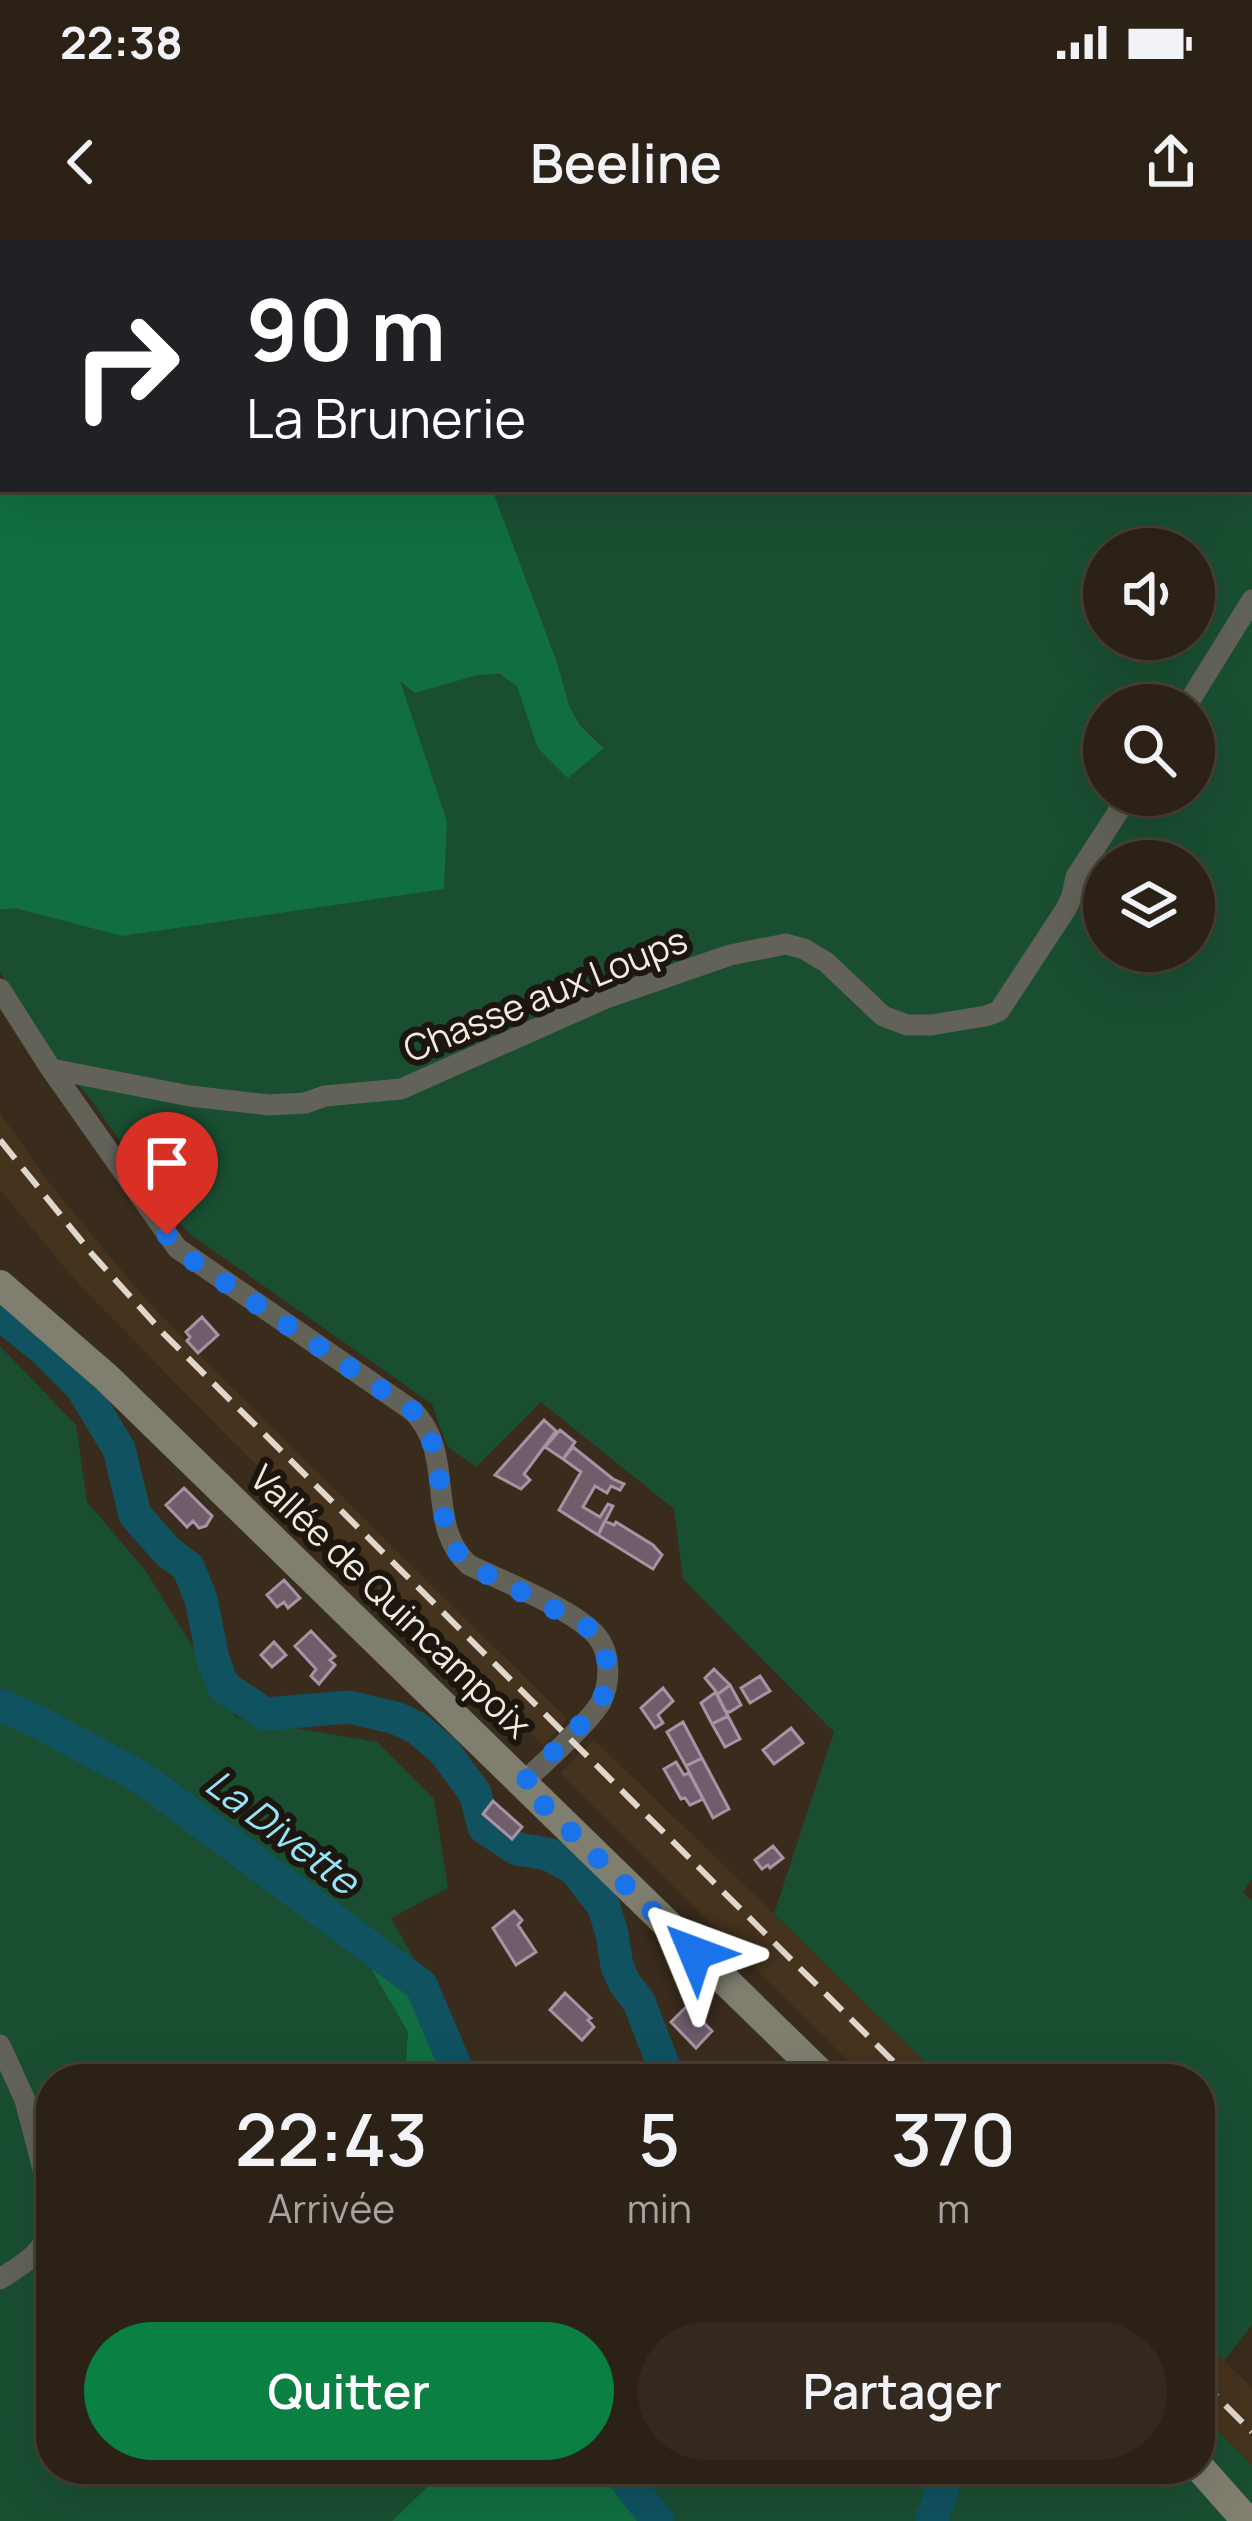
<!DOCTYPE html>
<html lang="fr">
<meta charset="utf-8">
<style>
body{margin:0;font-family:Manrope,sans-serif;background:#34291f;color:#f1f3f6;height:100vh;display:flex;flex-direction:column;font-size:45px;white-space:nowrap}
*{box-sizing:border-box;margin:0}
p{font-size:39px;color:#a6a3a1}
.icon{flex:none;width:66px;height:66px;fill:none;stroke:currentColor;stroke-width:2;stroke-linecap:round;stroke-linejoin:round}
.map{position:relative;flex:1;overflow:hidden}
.side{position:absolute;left:36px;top:1824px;width:1179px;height:420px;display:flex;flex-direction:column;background:#2c2116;border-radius:48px;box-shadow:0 12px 48px #0002,0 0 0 3px #483e35}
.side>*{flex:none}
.guide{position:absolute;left:0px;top:0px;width:1254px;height:252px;box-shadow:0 12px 48px #0002,0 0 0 3px #483e35;background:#202124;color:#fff;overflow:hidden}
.fabs{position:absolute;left:1083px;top:288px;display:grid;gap:24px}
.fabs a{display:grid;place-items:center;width:132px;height:132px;border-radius:50%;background:#2c2116;box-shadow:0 12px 48px #0002,0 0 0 3px #483e35;font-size:60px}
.pin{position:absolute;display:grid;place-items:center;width:102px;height:102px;color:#fff;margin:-123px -51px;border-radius:50% 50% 50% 0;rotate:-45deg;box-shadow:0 0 12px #0007}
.pin .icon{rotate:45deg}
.me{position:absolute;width:132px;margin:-66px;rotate:314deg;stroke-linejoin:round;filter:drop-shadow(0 0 9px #0008)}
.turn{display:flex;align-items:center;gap:42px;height:252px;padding:0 48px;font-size:54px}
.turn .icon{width:156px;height:156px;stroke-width:2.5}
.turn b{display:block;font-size:84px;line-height:102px}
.eta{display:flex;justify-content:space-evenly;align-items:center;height:204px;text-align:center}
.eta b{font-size:72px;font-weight:600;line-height:84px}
.primary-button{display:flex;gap:24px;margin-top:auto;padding:24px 48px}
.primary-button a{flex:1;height:138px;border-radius:72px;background:#0b8043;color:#fff;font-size:48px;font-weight:600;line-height:138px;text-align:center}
.primary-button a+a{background:#34291f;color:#f1f3f6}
.status{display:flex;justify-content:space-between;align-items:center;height:84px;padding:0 60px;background:#2c2116;direction:ltr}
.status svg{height:33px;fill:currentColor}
header{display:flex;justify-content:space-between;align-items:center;height:156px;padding:0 48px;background:#2c2116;font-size:54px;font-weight:600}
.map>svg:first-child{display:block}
</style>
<div class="status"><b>22:38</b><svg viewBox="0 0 49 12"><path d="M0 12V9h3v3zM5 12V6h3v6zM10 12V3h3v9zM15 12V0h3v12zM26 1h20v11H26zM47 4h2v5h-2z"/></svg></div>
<header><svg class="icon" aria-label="back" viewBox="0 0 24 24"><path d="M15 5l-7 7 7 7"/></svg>Beeline<svg class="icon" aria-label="share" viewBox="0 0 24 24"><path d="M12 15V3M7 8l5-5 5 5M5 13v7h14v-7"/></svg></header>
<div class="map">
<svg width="1252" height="2281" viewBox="0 0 1252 2281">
<rect width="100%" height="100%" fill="#3a2c1d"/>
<!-- built -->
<path fill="#46331e" d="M0,873L53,948L141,1054L218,1134L567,1479L543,1505L233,1202L78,1043L0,950Z
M594,1500L774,1674L942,1839H866L560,1533Z
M1200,2097L1252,2148V2225L1200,2174Z"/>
<!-- green -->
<path fill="#194e31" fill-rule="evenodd" d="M162,0H1252V1639L1243,1652L1252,1661V2085L1224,2121L1200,2097V1839H942L774,1674L834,1492L683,1339L674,1269L541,1162L476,1227L447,1206L432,1164L191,995L173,976L92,861L50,812L0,732V670L447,581L398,439L416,453C442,445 493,419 516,445C525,455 533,492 538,507H604L579,483L569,465L557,422L492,249H1251V3H159ZM1104,309H1194V399H1104ZM1104,465H1194V555H1104ZM1104,621H1194V711H1104Z
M0,1106L76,1185L87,1262L145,1330L237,1478L377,1502L434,1559L448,1648L391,1678L482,1839H51V2229H1200V2174L1252,2225V2281H0Z"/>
<!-- forest -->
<path fill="#116e41" d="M0,0H162L159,3H3V249H492L557,422L569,465L579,484L604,508L568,538L538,508L517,446L499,434L477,435L415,453L400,441L447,581L444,649L122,696L15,668L0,670Z
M350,1692L421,1745L461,1839H405L408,1792Z
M446,2229H601L648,2281H392Z"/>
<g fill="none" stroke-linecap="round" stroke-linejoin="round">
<!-- river -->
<path stroke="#105260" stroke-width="33" d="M0,1074L45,1110L81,1146L119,1209L135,1275L168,1312L188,1327L201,1359L213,1419L223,1446L265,1474L349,1467L396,1478L417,1488L444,1511L475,1553L484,1587L517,1609L548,1614L575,1629L604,1667L612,1694L617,1726L624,1742L639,1762L664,1827L673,1839
M0,1465L40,1483L142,1538L421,1745L461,1839
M617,2229L658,2281
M932,2281L948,2229"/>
</g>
<!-- building -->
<path fill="#6f5d6c" stroke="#a793a4" stroke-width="3" d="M202,1077L218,1095L198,1113L187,1101L190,1097L186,1092Z
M544,1180L556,1191L524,1234L530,1240L521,1249L495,1235Z
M560,1190L575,1202L563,1219L545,1207Z
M573,1207L613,1239L624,1244L620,1250L611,1246L607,1253L595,1246L583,1267L600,1277L608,1264L613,1266L598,1295L559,1270L581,1232L563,1219Z
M184,1248L212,1276L206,1286L199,1288L193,1281L187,1287L166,1265Z
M605,1281L614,1285L616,1282L653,1305L662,1315L653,1329L598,1295Z
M284,1340L300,1358L288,1368L284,1362L277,1367L267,1355Z
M311,1391L335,1416L330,1420L335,1425L319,1444L311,1436L316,1429L295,1406Z
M274,1402L286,1415L272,1427L261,1415Z
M714,1429L730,1445L718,1454L705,1438Z
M760,1436L770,1451L750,1463L741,1448Z
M730,1445L741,1465L730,1472L725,1471L717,1455Z
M663,1448L673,1461L658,1475L663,1483L655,1488L641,1468Z
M716,1452L728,1476L712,1484L701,1463Z
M728,1476L740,1499L725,1507L712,1484Z
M683,1482L702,1518L686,1526L667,1492Z
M791,1488L803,1503L774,1524L763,1510Z
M702,1518L729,1569L713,1578L686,1526Z
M676,1522L684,1535L689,1533L703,1559L690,1565L685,1558L681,1559L664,1529Z
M493,1561L522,1587L512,1599L483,1574Z
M773,1606L783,1618L770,1628L768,1625L762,1629L755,1620Z
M514,1671L522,1680L518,1685L536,1712L516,1725L493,1688Z
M565,1753L591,1778L588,1780L594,1787L582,1800L550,1770Z
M687,1766L712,1791L696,1808L671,1782Z"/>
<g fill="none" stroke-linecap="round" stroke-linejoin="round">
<!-- minor -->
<path stroke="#626258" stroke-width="21" d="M1187,465L1252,360
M0,749L51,829L177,1008L413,1171C457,1215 424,1285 469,1325C500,1340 581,1372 599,1399C611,1416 610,1444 601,1462C589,1483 542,1525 522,1543
M51,829L190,856L269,865L305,863L325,856L401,849L606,758L730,715L786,704L804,709L826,722L883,776L907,785H931L986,776L999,771L1066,669L1072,656L1076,637L1129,555
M0,1805L25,1860L51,1960
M0,2039C22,2025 45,2012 51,1986"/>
<!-- secondary -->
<path stroke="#7f7e6f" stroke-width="30" d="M0,1045L107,1138L826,1839
M1200,2228L1247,2281"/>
<!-- rail -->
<path stroke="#e0d7cc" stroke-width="6" stroke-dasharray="24 12" stroke-linecap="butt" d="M0,900L92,1014L164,1094L911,1839
M1200,2140L1252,2192"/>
</g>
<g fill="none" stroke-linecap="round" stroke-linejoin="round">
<!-- route -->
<path stroke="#1a73e8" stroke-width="21" stroke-dasharray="0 37.8" d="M167,995L192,1020L413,1171C456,1214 424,1285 469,1325L585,1385L598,1397L607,1421L608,1438L603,1456L598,1467L522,1544L695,1713"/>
</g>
<g text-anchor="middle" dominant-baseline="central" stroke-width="12" stroke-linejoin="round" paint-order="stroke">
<!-- street labels -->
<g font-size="36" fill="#f4ebe1" stroke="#1c160f">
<text transform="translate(545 754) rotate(-22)">Chasse aux Loups</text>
<text transform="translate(391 1361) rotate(44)">Vallée de Quincampoix</text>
</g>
<!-- water labels -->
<g font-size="39" font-style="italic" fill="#94e5fa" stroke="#1c160f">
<text transform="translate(283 1591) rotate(37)">La Divette</text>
</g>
</g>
</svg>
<div class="fabs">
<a><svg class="icon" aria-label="sound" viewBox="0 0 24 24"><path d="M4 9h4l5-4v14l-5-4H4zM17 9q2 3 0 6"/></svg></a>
<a><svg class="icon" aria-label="search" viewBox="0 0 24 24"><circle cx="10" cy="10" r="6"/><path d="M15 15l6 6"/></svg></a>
<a><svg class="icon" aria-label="layers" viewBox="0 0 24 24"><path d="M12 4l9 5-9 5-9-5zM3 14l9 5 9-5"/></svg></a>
</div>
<div class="pin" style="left:167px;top:995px;background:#d93025"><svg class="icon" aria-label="arrive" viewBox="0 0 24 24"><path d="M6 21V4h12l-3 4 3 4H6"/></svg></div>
<svg class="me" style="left:695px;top:1713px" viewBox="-20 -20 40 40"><path d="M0-17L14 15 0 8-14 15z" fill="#1a73e8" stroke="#fff" stroke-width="4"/></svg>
<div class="guide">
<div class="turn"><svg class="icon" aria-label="right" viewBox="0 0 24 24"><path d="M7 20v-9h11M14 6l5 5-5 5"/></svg><div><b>90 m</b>La Brunerie</div></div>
</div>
<section class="side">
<div class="eta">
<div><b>22:43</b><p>Arrivée</p></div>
<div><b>5</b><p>min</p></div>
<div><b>370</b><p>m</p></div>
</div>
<div class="primary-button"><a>Quitter</a><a>Partager</a></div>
</section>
</div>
